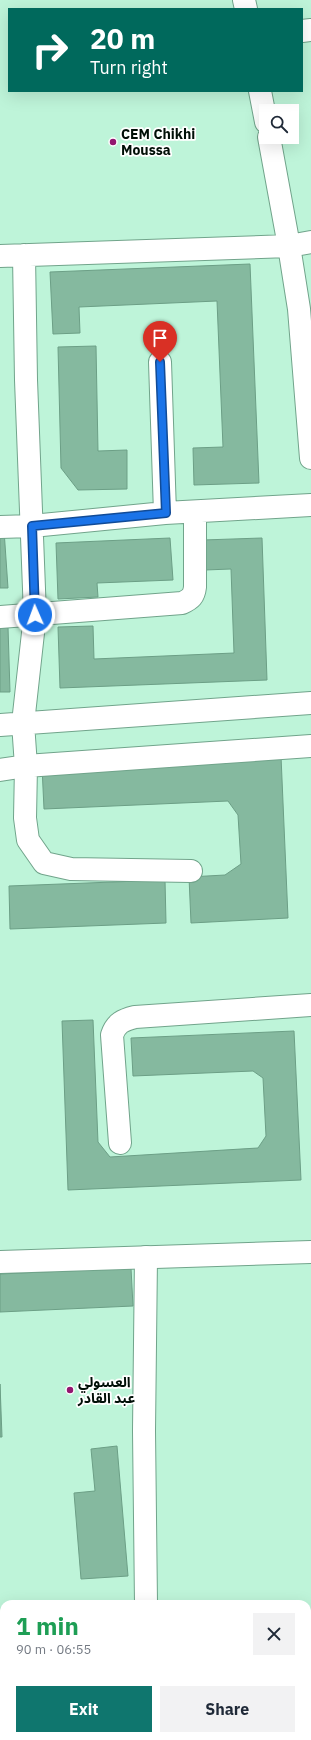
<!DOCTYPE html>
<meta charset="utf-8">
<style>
body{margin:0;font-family:"IBM Plex Sans","Noto Sans Arabic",sans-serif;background:#f2f2f3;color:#1f2937;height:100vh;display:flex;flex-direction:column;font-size:15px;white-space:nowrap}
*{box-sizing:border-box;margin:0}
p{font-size:13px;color:#747a83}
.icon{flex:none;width:22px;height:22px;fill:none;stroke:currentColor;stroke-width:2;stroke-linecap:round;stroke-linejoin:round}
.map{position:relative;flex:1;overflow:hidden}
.sheet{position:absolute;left:0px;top:1600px;width:311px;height:140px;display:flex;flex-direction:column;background:#fff;border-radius:12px 12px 0 0;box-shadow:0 4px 16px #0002}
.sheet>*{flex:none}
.top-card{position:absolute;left:8px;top:8px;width:295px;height:84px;border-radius:0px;box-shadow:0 4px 16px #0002;background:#00695c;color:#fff;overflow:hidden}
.buttons{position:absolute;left:259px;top:104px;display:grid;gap:8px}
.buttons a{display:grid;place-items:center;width:40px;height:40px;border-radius:0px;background:#fff;box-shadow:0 4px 16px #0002;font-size:20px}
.pin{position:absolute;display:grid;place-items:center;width:34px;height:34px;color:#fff;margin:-41px -17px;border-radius:50% 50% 50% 0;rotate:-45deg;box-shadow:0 0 4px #0007}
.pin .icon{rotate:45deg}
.me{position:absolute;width:44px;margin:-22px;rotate:358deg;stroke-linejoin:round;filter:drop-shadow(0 0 3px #0008)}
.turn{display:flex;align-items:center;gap:14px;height:84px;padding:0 16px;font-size:18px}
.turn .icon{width:52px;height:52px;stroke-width:2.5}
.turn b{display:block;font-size:28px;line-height:34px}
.round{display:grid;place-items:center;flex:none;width:42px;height:42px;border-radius:0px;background:#f2f2f3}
.headline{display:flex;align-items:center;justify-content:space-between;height:68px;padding:0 16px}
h1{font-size:24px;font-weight:700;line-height:30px;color:#1e9e55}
.cta{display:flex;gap:8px;margin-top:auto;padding:8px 16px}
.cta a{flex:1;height:46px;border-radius:0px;background:#0f766e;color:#fff;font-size:16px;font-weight:700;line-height:46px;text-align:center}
.cta a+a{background:#f2f2f3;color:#1f2937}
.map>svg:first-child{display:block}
</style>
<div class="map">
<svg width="311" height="1740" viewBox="0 0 311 1740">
<rect width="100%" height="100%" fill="#bef4d9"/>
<!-- building -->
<path fill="#85b99f" stroke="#6c9f86" d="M250,264L259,483L194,485L193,448L223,447L217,301L79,307L80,333L53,334L50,272Z
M96,346L98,451L127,450V489L78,490L61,468L58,347Z
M0,530H4L8,588H0Z
M170,538L173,580L97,583L98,597L58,599L56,543Z
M262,538L267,680L60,688L58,627L93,626L94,659L234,653L231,569L205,570L203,540Z
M0,627H8L10,692H0Z
M281,756L288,918L191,923L189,877L225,875L241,864L238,815L228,801L44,809L42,767Z
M165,880L166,923L10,929L9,886Z
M93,1020L98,1142L110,1157L258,1148L266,1136L263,1078L253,1071L133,1076L131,1038L294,1031L301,1180L68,1190L62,1021Z
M131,1268L133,1306L0,1312V1274Z
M0,1384L2,1437H0Z
M117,1446L128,1576L81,1579L74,1493L95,1491L91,1449Z"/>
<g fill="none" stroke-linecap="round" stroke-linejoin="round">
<!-- minor casing -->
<g stroke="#71a48b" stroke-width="24">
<path id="minor" d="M244,0L246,9
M302,31L311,30
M260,91L266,122
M269,137L289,246L299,309L311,458
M24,255L26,380L35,615L23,723L26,766L25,818L28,840L44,863L71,869L191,871
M0,256L289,246L311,242
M160,362L165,513
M0,527L32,526L165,513L311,505
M0,617L182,603C191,599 194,596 195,587V512
M0,725L311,703
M0,770L26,766L311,746
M120,1143L112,1035C116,1023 123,1020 135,1017L311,1005
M146,1257L144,1431L146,1604
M307,1627L311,1626
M0,1645H4
M160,1736V1740"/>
</g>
<!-- tertiary casing -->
<g stroke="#71a48b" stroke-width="24">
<path id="tertiary" d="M0,1262L311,1252"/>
</g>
<!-- minor -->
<use href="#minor" stroke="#fff" stroke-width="22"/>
<!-- tertiary -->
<use href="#tertiary" stroke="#fff" stroke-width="22"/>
</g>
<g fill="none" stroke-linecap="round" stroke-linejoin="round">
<!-- route casing -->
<g stroke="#114b97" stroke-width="10">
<path id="route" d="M35,615L32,526L166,513L160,362"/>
</g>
<!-- route -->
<use href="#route" stroke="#1a73e8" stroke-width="7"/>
</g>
<!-- markers -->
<g fill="#931570" stroke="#fff" stroke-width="1.5">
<circle cx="113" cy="142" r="4"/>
<circle cx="70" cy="1390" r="4"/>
</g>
<g text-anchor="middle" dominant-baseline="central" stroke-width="3.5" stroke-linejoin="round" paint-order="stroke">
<!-- poi labels -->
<g font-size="14" font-weight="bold" fill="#000f07" stroke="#fff" text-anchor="start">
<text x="121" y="134">CEM Chikhi<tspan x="121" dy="16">Moussa</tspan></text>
<text x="78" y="1382">العسولي<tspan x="78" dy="16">عبد القادر</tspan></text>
</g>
</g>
</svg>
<div class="buttons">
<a><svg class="icon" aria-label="search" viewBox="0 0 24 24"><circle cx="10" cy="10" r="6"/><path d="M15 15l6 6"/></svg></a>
</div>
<div class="pin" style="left:160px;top:362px;background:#d93025"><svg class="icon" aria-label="arrive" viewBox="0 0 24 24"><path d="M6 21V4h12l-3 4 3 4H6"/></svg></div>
<svg class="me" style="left:35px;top:615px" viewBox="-20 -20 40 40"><circle r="17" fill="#1a73e8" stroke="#fff" stroke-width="3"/><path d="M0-11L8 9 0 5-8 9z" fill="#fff"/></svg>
<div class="top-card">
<div class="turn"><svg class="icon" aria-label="right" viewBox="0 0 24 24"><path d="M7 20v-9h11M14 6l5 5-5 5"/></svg><div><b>20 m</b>Turn right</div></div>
</div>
<section class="sheet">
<div class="headline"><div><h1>1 min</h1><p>90 m · 06:55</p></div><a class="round"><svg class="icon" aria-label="close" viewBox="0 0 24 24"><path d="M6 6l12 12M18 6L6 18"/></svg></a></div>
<div class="cta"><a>Exit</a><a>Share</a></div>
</section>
</div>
